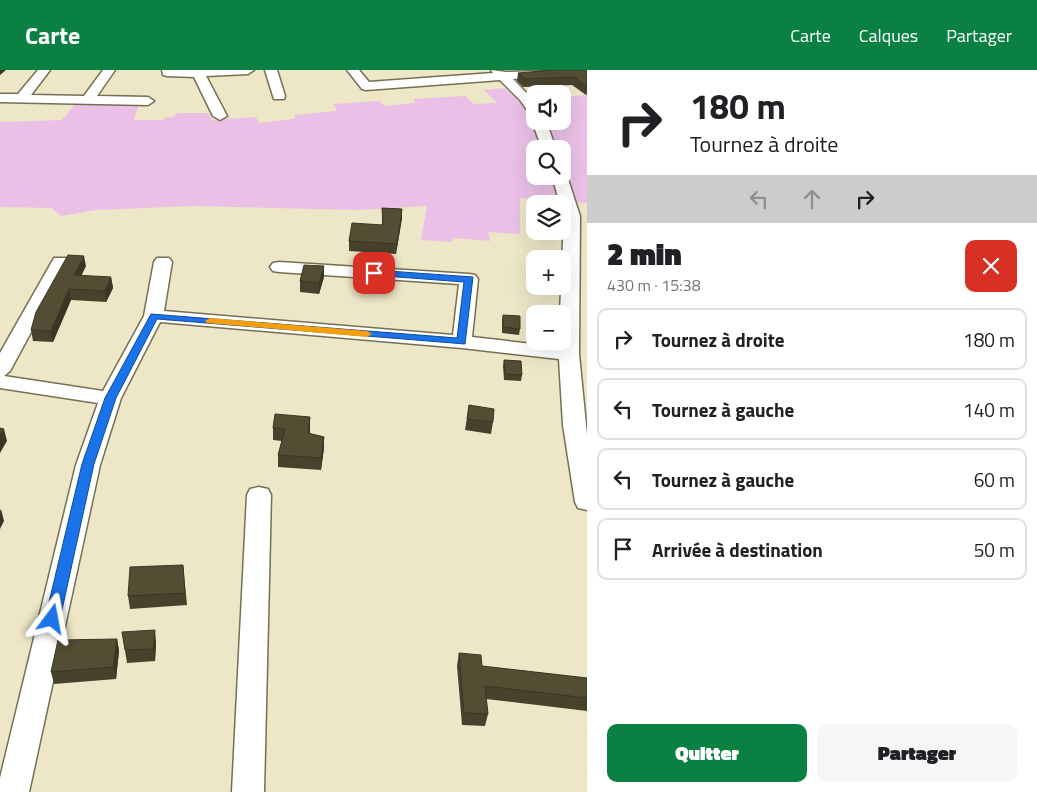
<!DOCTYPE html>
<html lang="fr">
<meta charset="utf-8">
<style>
body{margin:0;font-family:"Titillium Web",sans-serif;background:#f6f6f6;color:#202124;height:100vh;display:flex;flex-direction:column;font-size:19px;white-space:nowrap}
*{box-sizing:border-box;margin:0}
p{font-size:16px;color:#757577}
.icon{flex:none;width:28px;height:28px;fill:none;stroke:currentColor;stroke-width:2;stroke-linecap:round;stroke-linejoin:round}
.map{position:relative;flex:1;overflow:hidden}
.panel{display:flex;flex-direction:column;background:#fff;width:450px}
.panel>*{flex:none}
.banner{background:#fff;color:#202124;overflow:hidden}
.tools{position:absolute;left:526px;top:15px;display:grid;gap:10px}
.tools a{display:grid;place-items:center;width:45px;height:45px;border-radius:10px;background:#fff;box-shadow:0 5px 20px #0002;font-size:25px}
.pin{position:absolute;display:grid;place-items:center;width:42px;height:42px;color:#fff;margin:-21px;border-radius:10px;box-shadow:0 2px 8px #0006}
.me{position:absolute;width:55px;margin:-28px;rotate:13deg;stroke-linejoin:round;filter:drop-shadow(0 0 4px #0008)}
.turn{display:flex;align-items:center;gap:18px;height:105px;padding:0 20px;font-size:22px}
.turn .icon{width:65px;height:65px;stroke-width:2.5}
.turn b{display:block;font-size:35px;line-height:42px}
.lanes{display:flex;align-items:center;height:48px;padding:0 20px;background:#0003;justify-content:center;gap:25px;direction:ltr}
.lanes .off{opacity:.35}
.round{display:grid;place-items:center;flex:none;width:52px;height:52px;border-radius:10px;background:#f6f6f6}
.overview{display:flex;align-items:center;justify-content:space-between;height:85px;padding:0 20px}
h1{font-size:30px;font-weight:800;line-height:38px}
.action{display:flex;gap:10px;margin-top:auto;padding:10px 20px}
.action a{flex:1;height:58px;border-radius:10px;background:#0b8043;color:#fff;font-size:20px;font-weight:800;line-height:58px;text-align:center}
.action a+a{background:#f6f6f6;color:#202124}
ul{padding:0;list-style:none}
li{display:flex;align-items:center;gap:15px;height:62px;margin:0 10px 8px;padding:0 10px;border:2px solid #e0e0e0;border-radius:10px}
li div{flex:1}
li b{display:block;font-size:19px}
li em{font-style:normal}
header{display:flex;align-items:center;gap:30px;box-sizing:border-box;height:70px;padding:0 25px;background:#0b8043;color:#fff}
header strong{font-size:24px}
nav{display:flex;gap:28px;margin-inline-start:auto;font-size:18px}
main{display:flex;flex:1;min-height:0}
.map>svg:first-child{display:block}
</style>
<header>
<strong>Carte</strong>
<nav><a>Carte</a><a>Calques</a><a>Partager</a></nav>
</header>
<main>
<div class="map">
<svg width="587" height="722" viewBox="0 0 587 722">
<rect width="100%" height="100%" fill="#ede6c7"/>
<!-- green -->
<path fill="#eac0e7" d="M505,18L531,41L544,79H535V106H554L562,131L520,128V164L488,162L490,171L453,168L452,172L421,170L427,136L355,140L193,136L96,140L61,146L52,138L0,137V52L62,50L77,32L139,33L134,50H163L164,48L174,47L177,43H208L212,50L256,47L259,53L294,49L295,45L337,41L333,34L379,31L385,36L415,33L414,29L465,26L474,34L497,33L484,20Z
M587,25V133L576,132L563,97L562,79H556L545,51H562L563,27Z"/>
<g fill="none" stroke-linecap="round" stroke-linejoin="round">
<!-- minor casing -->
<g stroke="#756f54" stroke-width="3">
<path id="minor" d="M38,0H50L31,25L84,26L103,0H115L97,26L148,27L154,31L148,35L0,32V24H18Z
M162,0H254L248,4L206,6L227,46L220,50L213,46L194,7L167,6L163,5Z
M265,0H277L285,26L284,29H274L273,26Z
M347,0H359L369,12L493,3L491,0L506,2L587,0V3L513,9L535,32V45L530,44L520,30L500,10L366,20L362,19Z
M535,48V51H546L556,79H542L532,51Z
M562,102L567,106L580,146L579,284L587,365V440L578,438L575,432L563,355L559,289L462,278L160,252L121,328L100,395L29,722H0V708L76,395L98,333L0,318V283L54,188H66L69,192L10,301L4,306L103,321L144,246L154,192L157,188H169L172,192L164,241L453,265L459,214L279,202L273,201L270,197L273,193L279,192L469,204L475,205L478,209L472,267L559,277V271H562V244H560L564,146L562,134H560L552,106H562Z
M259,417L268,419L271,425L264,722H232L247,425L250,419Z"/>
</g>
<!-- minor -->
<use href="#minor" fill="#fff" fill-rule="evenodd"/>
</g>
<!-- wall -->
<path fill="#47422c" d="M587,0V24L586,25L572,15L523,17L517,11L518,3Z
M382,138L402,139V148L396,184L349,181V171L382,155Z
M86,196L81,206L111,207L113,218L106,232L71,230L53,272L33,271L31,260Z
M324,207L319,224L300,222V211Z
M503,245L520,259L519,265L502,263V250Z
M504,290L522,305L521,311L504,310L503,296Z
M469,335L493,352L491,364L465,360Z
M310,347V364L324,367V378L321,400L278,397V385L282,371L273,370V358Z
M183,495L187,535L130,539L128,526Z
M122,562L156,572L155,591L127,593Z
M117,569L119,581L116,609L54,614L51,602Z
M459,583L482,596L587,608V641L486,629L488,644L485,656L462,655L457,596Z"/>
<!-- shaded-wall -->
<path fill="#3a3624" d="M0,0H6L0,5Z
M402,139V148L396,184L397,174Z
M84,186L86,196L76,216L74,205Z
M324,196V207L319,224V213Z
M111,207L113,218L106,232L105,221Z
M69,219L71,230L53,272L51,261Z
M310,347V359L308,375V363Z
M4,359L7,371L0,383V366Z
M324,367V378L321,400V388Z
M1,439L4,451L0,459V441Z
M155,560L156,572L155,591L153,579Z
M117,569L119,581L116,609L113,597Z"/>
<!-- building -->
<path fill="#534d33" stroke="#3a3624" d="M554,0H587V17L574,7L525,9L518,3Z
M382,138L402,139L397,174L349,171L352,153L383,155Z
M68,185L84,186L74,205L111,207L105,221L69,219L51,261L31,260L36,242Z
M304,195L324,196L319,213L300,211Z
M503,245L520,246V259L503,257Z
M504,290L521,291L522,305L505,304Z
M469,335L494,339L493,352L467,349Z
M275,344L310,347L308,363L324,367L321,388L278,385L285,359L273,358Z
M0,358L4,359L0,366Z
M183,495L185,523L128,526L130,497Z
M155,560L153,579L125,580L122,562Z
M117,569L113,597L51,602L58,570Z
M459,583L481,585L482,596L587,608V628L485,616L488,644L464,643Z"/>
<!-- route -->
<path fill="#1a73e8" stroke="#114b97" d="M374,200L473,207L465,274L157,249L116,328L94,394L60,549L57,553H48L45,549L82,394L105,328L151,244L457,268L464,212L371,205V201Z"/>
<!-- slow -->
<path fill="#f59e0b" d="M210,248L367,261L372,264L367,267L207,253L205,251Z"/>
</svg>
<div class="tools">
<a><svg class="icon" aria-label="sound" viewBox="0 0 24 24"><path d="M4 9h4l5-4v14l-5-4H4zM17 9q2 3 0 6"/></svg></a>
<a><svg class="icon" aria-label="search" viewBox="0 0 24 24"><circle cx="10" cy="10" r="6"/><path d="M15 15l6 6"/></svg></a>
<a><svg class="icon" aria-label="layers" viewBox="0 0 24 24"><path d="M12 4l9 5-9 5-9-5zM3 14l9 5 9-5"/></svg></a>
<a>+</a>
<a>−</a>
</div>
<div class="pin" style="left:374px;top:203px;background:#d93025"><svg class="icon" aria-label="arrive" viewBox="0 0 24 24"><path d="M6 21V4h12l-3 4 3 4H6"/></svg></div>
<svg class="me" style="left:52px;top:549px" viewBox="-20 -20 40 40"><path d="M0-17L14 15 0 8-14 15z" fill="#1a73e8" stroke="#fff" stroke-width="4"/></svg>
</div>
<section class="panel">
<div class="banner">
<div class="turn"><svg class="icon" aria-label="right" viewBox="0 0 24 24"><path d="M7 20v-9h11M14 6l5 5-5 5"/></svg><div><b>180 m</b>Tournez à droite</div></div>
<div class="lanes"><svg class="icon off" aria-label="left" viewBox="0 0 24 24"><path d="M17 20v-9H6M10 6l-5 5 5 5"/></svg><svg class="icon off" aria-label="ahead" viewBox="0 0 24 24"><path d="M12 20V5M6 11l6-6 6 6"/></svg><svg class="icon" aria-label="right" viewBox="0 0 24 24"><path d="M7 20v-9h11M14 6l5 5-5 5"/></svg></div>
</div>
<div class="overview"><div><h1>2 min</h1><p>430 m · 15:38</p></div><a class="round" style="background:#d93025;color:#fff"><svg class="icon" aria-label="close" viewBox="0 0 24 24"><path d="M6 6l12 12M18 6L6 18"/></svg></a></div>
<ul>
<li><svg class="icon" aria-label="right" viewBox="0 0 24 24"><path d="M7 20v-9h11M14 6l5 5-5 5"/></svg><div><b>Tournez à droite</b></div><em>180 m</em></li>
<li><svg class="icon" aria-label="left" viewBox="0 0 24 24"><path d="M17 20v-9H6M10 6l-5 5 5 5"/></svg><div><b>Tournez à gauche</b></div><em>140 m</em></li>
<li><svg class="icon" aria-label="left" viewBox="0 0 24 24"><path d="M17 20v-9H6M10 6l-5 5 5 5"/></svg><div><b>Tournez à gauche</b></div><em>60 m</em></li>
<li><svg class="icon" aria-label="arrive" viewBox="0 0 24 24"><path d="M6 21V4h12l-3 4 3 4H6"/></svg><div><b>Arrivée à destination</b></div><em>50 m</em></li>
</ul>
<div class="action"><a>Quitter</a><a>Partager</a></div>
</section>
</main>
